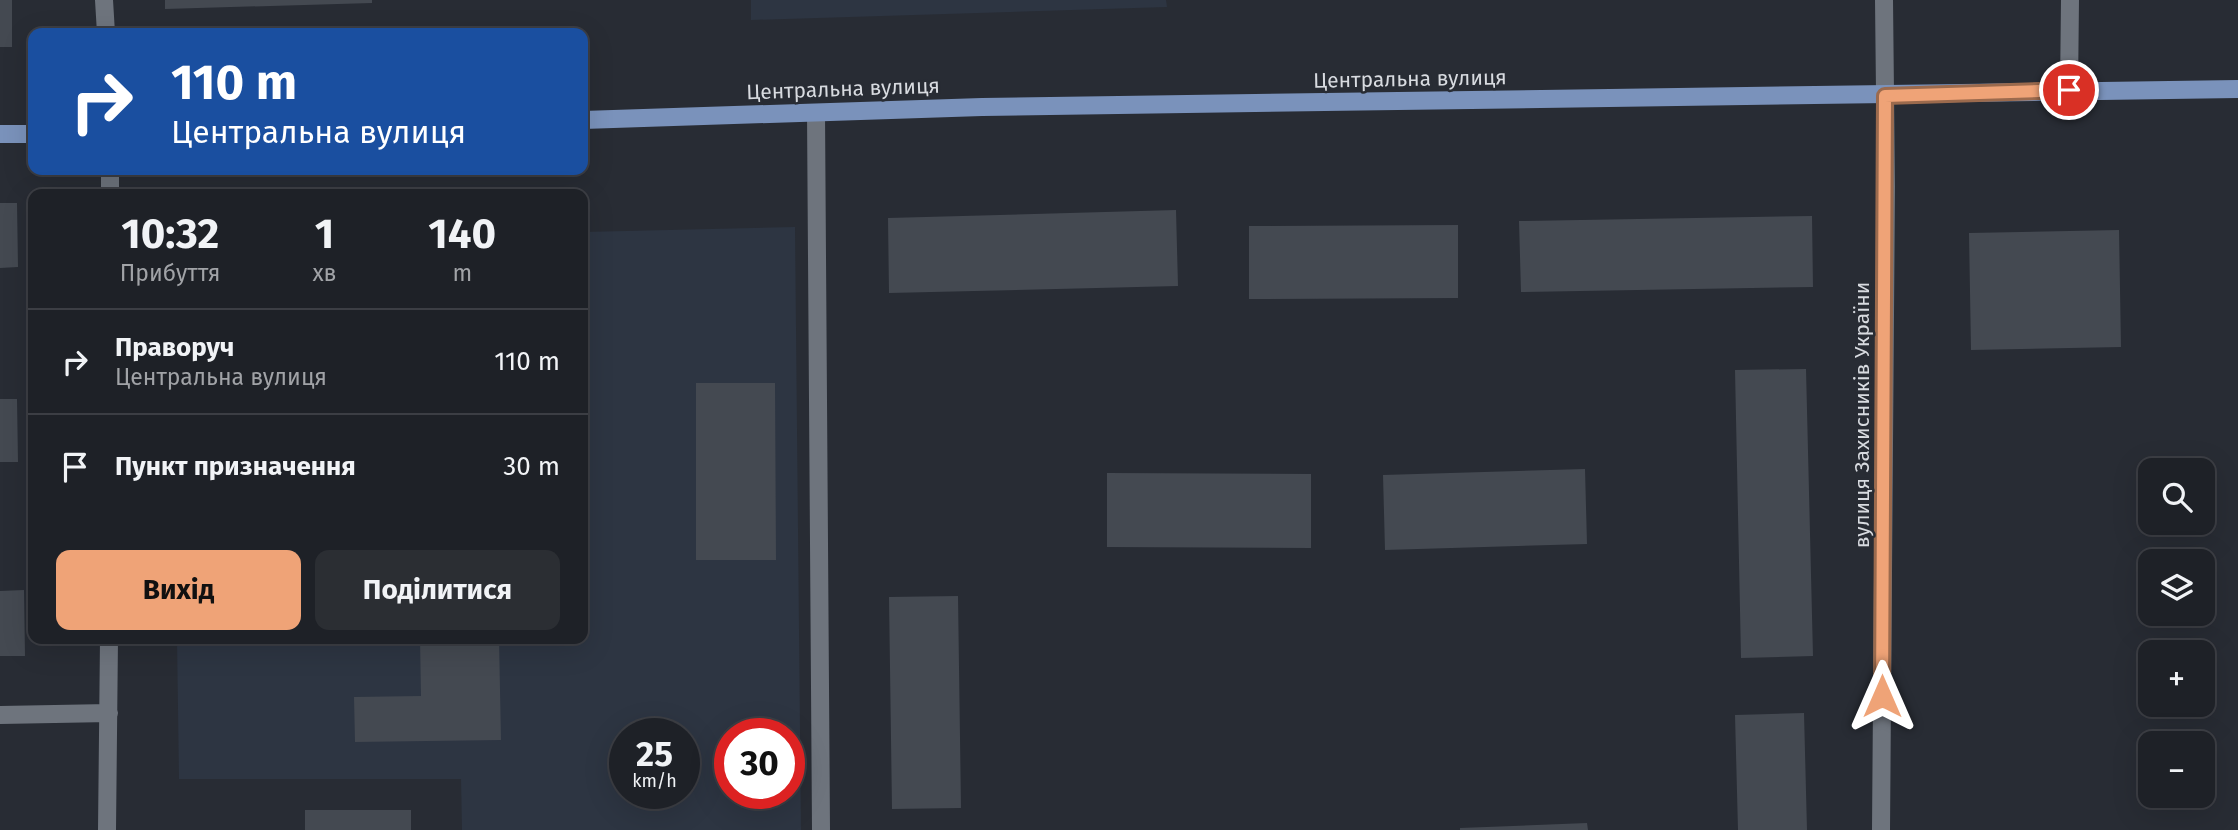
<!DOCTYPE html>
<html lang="uk">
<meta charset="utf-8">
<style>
body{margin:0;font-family:"Fira Sans",sans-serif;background:#2b2e33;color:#f1f3f6;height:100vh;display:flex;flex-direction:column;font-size:26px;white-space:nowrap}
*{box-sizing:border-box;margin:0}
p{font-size:23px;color:#a1a3a7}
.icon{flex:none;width:38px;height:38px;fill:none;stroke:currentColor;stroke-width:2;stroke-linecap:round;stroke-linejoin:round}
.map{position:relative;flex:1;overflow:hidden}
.drawer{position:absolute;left:28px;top:189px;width:560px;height:455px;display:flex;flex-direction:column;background:#1e2127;border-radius:14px;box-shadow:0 7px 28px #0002,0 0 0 2px #3c3e44}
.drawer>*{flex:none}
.top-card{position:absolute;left:28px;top:28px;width:560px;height:147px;border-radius:14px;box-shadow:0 7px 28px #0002,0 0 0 2px #3c3e44;background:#1a4fa0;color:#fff;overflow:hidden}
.controls{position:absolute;left:2138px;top:458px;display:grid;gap:14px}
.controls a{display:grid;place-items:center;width:77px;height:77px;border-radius:14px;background:#1e2127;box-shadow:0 7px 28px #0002,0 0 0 2px #3c3e44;font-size:35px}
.speed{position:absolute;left:609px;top:718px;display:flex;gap:14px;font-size:35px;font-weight:700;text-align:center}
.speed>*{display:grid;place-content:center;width:91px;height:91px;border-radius:50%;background:#1e2127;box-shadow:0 7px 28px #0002,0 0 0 2px #3c3e44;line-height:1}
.speed small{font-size:18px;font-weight:400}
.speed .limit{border:10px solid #d22;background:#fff;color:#111}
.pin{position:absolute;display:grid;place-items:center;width:60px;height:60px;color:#fff;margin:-30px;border:4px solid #fff;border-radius:50%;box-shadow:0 2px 7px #0007}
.me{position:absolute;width:77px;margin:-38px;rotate:0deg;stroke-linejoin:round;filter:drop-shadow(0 0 5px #0008)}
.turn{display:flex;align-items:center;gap:24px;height:147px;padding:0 28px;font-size:32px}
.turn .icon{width:91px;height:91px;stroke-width:2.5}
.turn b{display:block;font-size:49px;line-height:60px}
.eta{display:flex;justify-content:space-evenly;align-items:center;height:119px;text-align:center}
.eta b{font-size:42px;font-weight:700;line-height:49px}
.primary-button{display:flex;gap:14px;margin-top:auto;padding:14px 28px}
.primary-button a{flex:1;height:80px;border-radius:14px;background:#efa377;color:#111;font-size:28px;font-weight:700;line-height:80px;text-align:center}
.primary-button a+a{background:#2b2e33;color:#f1f3f6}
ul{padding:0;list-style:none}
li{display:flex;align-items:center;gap:21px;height:105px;padding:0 28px;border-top:2px solid #3c3e44}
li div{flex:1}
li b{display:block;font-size:26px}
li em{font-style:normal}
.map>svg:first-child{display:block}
</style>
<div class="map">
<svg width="2238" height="830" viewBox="0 0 2238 830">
<rect width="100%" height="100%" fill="#282c34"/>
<!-- built -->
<path fill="#2d3542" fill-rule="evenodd" d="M751,0H1166L1167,7L751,20Z
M795,227L801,830H462L461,779H179L177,639H583V232ZM625,733H684V793H625ZM730,733H789V793H730Z"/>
<!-- building -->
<path fill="#444951" d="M0,0H12V47H0Z
M165,0H372V3L165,9Z
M0,203H17L18,267L0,268Z
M1176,210L1178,286L889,293L888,218Z
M1812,216L1813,287L1521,292L1519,221Z
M1458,225V298L1249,299V226Z
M2119,230L2121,347L1971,350L1969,233Z
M1806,369L1813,656L1741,658L1735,370Z
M696,383H775L776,560H696Z
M0,399H17L18,462H0Z
M1585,469L1587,544L1385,550L1383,475Z
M1107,473L1311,474V548L1107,547Z
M24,590L25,656H0V591Z
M958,596L961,808L892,809L889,597Z
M420,639H499L501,740L355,742L354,697L421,696Z
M1804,713L1807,830H1738L1735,715Z
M305,810H411V830H305Z
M1587,823L1588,830H1460V828Z"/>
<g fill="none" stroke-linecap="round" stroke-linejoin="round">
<!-- minor -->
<path stroke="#6e747d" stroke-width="18" d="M104,0L106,33
M2069,90L2070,0
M816,113L821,830
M110,194V170
M0,715L109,713
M107,830L109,639
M1881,830L1886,186L1884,0"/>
<!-- major -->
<path stroke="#7a92bb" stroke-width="18" d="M583,120L982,107L2238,89
M0,134H33"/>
</g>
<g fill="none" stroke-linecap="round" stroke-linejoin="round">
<!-- route casing -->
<g stroke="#9b6a4d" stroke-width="18">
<path id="route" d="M1882,696L1885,96L2069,90"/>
</g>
<!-- route -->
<use href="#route" stroke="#efa377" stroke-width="12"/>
</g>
<g text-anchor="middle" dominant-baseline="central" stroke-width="5" stroke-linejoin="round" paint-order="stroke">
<!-- street labels -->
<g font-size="21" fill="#d8dbe0" stroke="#282c34">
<text transform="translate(1410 79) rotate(-1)">Центральна вулиця</text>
<text transform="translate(843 89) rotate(-2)">Центральна вулиця</text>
<text transform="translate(1862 415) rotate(-90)">вулиця Захисників України</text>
</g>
</g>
</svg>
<div class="controls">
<a><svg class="icon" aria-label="search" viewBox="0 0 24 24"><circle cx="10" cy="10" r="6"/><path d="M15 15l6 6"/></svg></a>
<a><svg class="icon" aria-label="layers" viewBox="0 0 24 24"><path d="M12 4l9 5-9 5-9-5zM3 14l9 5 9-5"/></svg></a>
<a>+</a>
<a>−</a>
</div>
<div class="speed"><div>25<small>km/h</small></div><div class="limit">30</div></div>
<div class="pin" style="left:2069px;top:90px;background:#d93025"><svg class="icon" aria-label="arrive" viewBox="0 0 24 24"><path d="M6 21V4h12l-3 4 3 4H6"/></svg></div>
<svg class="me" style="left:1882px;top:696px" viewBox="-20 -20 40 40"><path d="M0-17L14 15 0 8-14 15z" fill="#efa377" stroke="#fff" stroke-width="4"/></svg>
<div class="top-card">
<div class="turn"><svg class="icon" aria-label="right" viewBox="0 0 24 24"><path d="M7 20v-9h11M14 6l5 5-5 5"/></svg><div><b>110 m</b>Центральна вулиця</div></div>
</div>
<section class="drawer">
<div class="eta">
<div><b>10:32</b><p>Прибуття</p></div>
<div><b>1</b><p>хв</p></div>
<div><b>140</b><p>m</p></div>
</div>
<ul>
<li><svg class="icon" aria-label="right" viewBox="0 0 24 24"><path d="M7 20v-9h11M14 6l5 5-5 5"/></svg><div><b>Праворуч</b><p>Центральна вулиця</p></div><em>110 m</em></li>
<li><svg class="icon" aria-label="arrive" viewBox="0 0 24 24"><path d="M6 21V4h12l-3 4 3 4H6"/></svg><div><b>Пункт призначення</b></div><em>30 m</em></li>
</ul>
<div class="primary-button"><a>Вихід</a><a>Поділитися</a></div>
</section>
</div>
